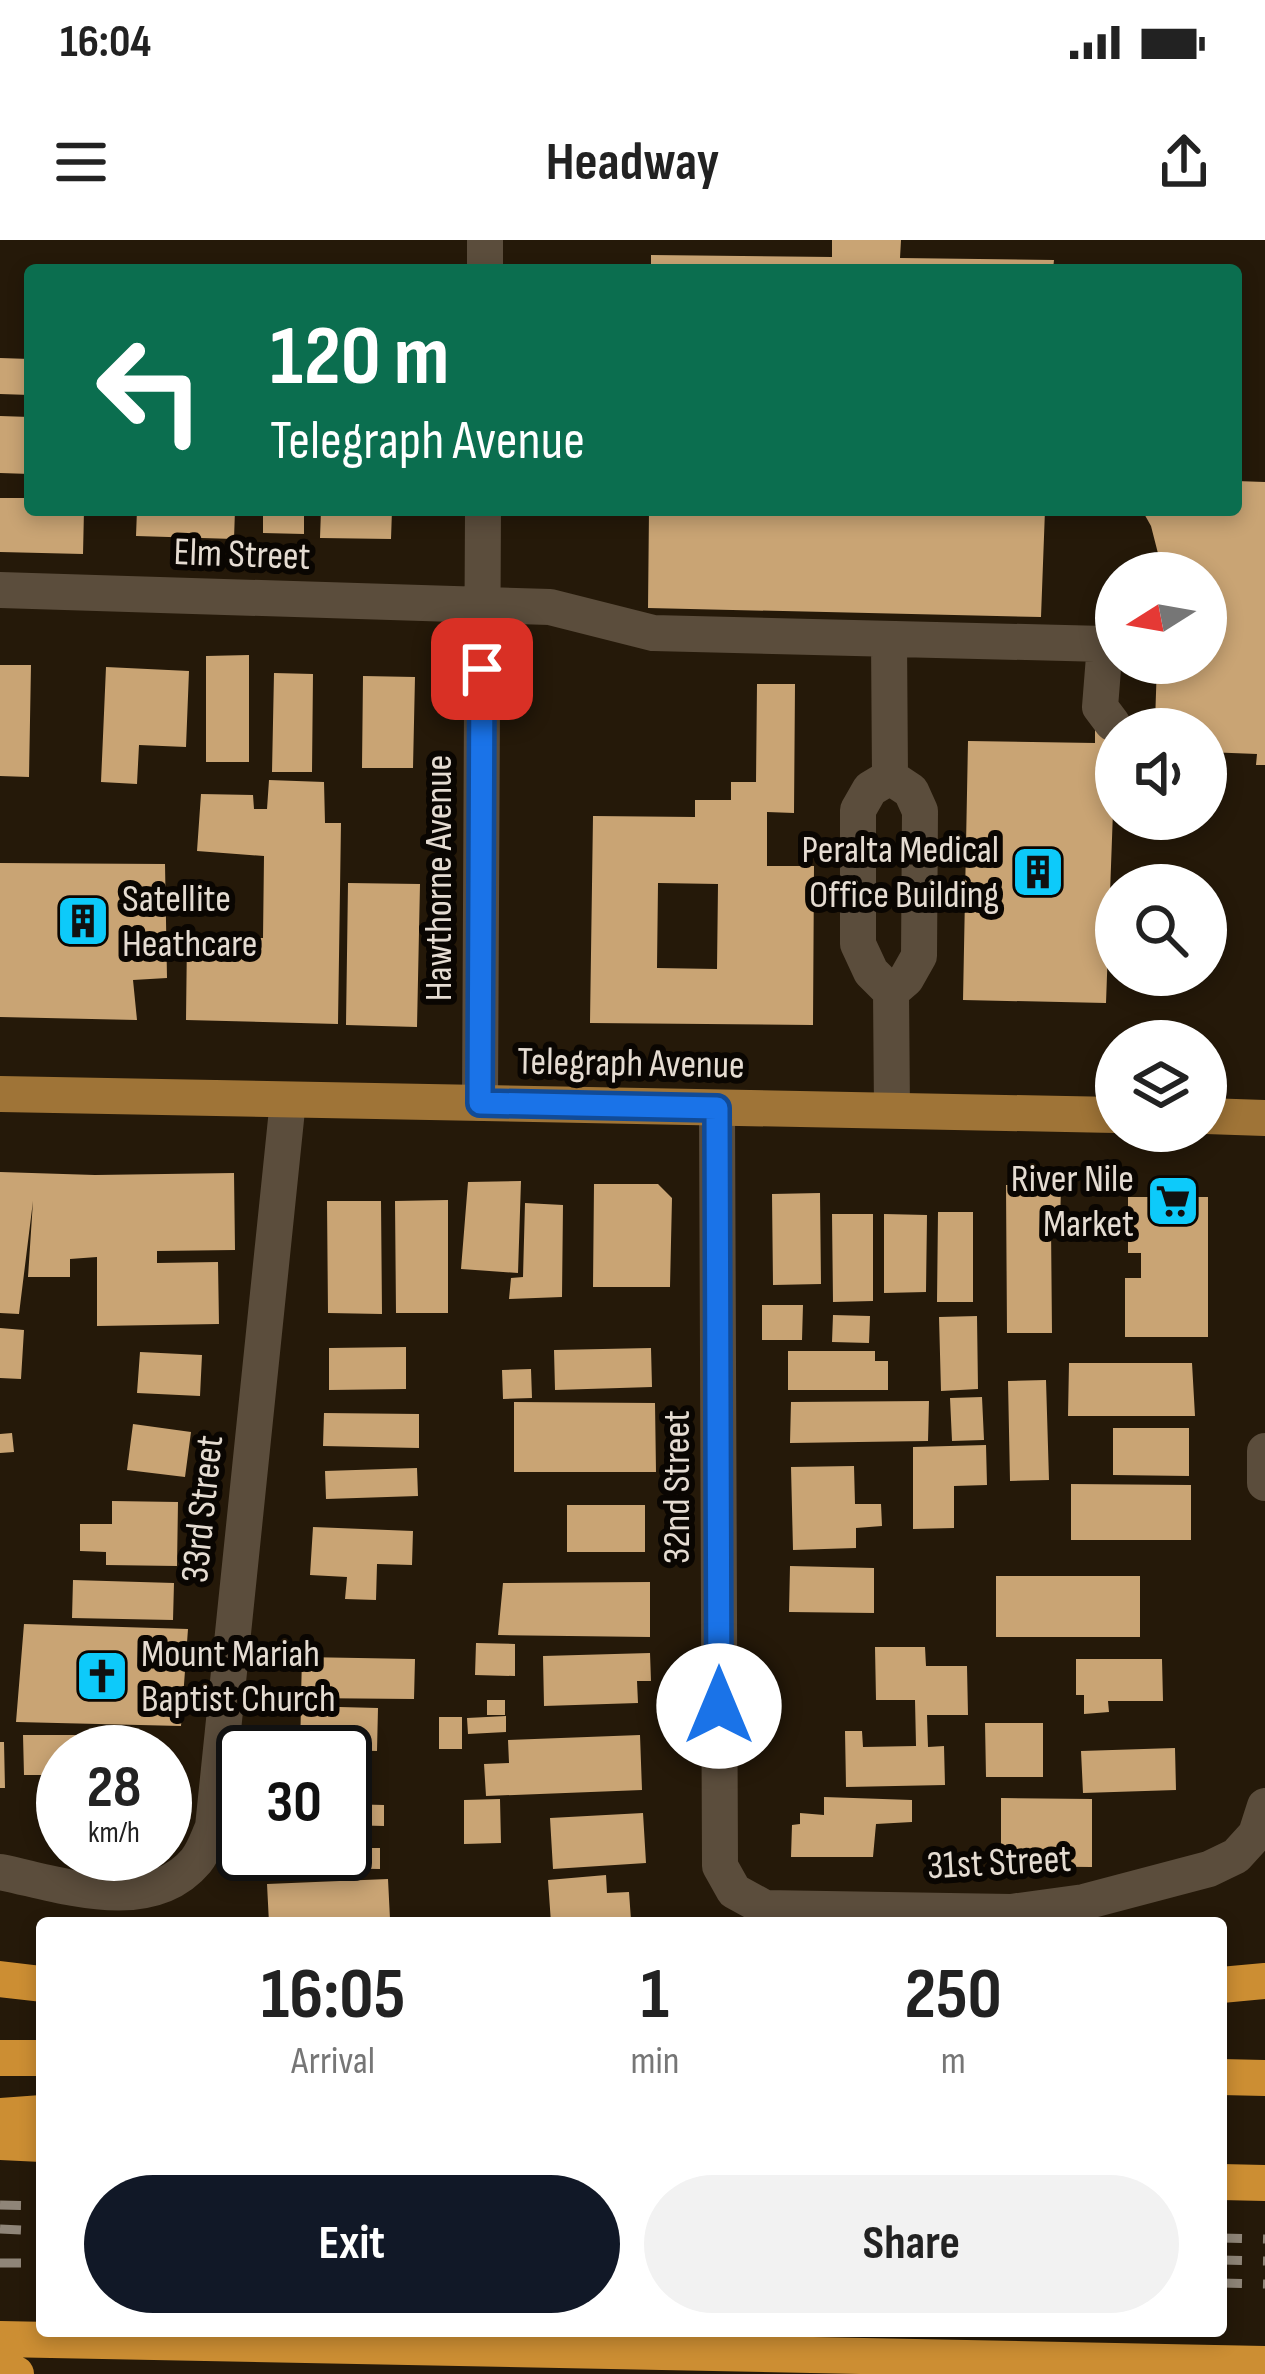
<!DOCTYPE html>
<style>
body{margin:0;font-family:"Sofia Sans Condensed",sans-serif;background:#f2f2f2;color:#222;height:100vh;display:flex;flex-direction:column;font-size:45px;white-space:nowrap}
*{box-sizing:border-box;margin:0}
p{font-size:39px;color:#767676}
.icon{flex:none;width:66px;height:66px;fill:none;stroke:currentColor;stroke-width:2;stroke-linecap:round;stroke-linejoin:round}
.map{position:relative;flex:1;overflow:hidden}
.drawer{position:absolute;left:36px;top:1677px;width:1191px;height:420px;display:flex;flex-direction:column;background:#fff;border-radius:12px;box-shadow:0 6px 18px #0003}
.drawer>*{flex:none}
.top-card{position:absolute;left:24px;top:24px;width:1218px;height:252px;border-radius:12px;box-shadow:0 6px 18px #0003;background:#0b6e4f;color:#fff;overflow:hidden}
.needle{width:78px;rotate:259deg}
.tools{position:absolute;left:1095px;top:312px;display:grid;gap:24px}
.tools a{display:grid;place-items:center;width:132px;height:132px;border-radius:50%;background:#fff;box-shadow:0 6px 18px #0003;font-size:60px}
.speed{position:absolute;left:36px;top:1485px;display:flex;gap:24px;font-size:60px;font-weight:700;text-align:center}
.speed>*{display:grid;place-content:center;width:156px;height:156px;border-radius:50%;background:#fff;box-shadow:0 6px 18px #0003;line-height:1}
.speed small{font-size:30px;font-weight:400}
.speed .limit{border:6px solid #111;border-radius:18px;background:#fff;color:#111}
.pin{position:absolute;display:grid;place-items:center;width:102px;height:102px;color:#fff;margin:-51px;border-radius:24px;box-shadow:0 6px 18px #0006}
.me{position:absolute;width:132px;margin:-66px;rotate:0deg;stroke-linejoin:round;filter:drop-shadow(0 0 9px #0008)}
.turn{display:flex;align-items:center;gap:42px;height:252px;padding:0 48px;font-size:54px}
.turn .icon{width:156px;height:156px;stroke-width:2.5}
.turn b{display:block;font-size:84px;line-height:102px}
.eta{display:flex;justify-content:space-evenly;align-items:center;height:204px;text-align:center}
.eta b{font-size:72px;font-weight:700;line-height:84px}
.action{display:flex;gap:24px;margin-top:auto;padding:24px 48px}
.action a{flex:1;height:138px;border-radius:72px;background:#111827;color:#fff;font-size:48px;font-weight:700;line-height:138px;text-align:center}
.action a+a{background:#f2f2f2;color:#222}
.status{display:flex;justify-content:space-between;align-items:center;height:84px;padding:0 60px;background:#fff;direction:ltr}
.status svg{height:33px;fill:currentColor}
header{display:flex;justify-content:space-between;align-items:center;height:156px;padding:0 48px;background:#fff;font-size:54px;font-weight:700}
.map>svg:first-child{display:block}
</style>
<div class="status"><b>16:04</b><svg viewBox="0 0 49 12"><path d="M0 12V9h3v3zM5 12V6h3v6zM10 12V3h3v9zM15 12V0h3v12zM26 1h20v11H26zM47 4h2v5h-2z"/></svg></div>
<header><svg class="icon" aria-label="menu" viewBox="0 0 24 24"><path d="M4 6h16M4 12h16M4 18h16"/></svg>Headway<svg class="icon" aria-label="share" viewBox="0 0 24 24"><path d="M12 15V3M7 8l5-5 5 5M5 13v7h14v-7"/></svg></header>
<div class="map">
<svg width="1265" height="2134" viewBox="0 0 1265 2134">
<rect width="100%" height="100%" fill="#251909"/>
<!-- building -->
<path fill="#c9a474" fill-rule="evenodd" d="M832,0H901L900,18L1054,20L1053,30H651V15L832,17Z
M0,118L30,119V155L0,154Z
M0,176L30,177V234L0,233Z
M1236,241L1265,242V525H1256L1257,514L1206,512V489H1116L1106,763L963,760L968,501L1095,503V483H1155L1157,423H1206V333H1163L1151,286L1142,270H1236Z
M0,258H30V270H84L83,314L0,312Z
M137,270H235L234,299L136,296Z
M263,270H304V294L263,293Z
M321,270H392L391,299L320,298Z
M649,270H1045L1041,377L648,368Z
M249,415V522H206V416Z
M0,425H31L29,537L0,536Z
M106,427L189,431L186,507L139,505L137,544L101,542Z
M274,433L313,434L312,532H272Z
M363,436L415,437L413,528H362Z
M757,444H795L794,573L767,572V626H814L813,785L590,783L593,576L695,577V560H731V542H756ZM658,643L718,644L717,729L657,728Z
M269,540L324,542L325,583H341L338,784L186,780L187,697L263,698L264,616L197,611L201,554L253,555L254,569H267Z
M0,623L165,624L167,738L133,740L137,780L0,777Z
M348,643L420,644L417,787L346,785Z
M0,932L95,935L234,933L235,1010L157,1011V1023L218,1022L219,1084L97,1086V1017L70,1019V1037H28L33,961L19,1074L0,1073Z
M521,941L518,1033L461,1029L468,942Z
M594,944H658L672,958L670,1047H593Z
M1006,945H1061L1060,986H1051L1052,1093H1007Z
M820,953L821,1044L773,1045L772,954Z
M1128,957H1208V1097H1125V1038H1141V1013H1128Z
M448,960V1073H396L395,961Z
M327,961H381L382,1074L328,1073Z
M525,963L563,965L562,1057L509,1059L511,1038L523,1037Z
M938,972H973V1062H937Z
M832,974H873V1061L833,1062Z
M884,974L927,975L926,1052L884,1053Z
M762,1065H803L802,1100H762Z
M833,1075L870,1076L869,1103L832,1102Z
M977,1076L978,1149L941,1151L939,1077Z
M0,1088L24,1090L21,1139L0,1138Z
M406,1107V1149L329,1150V1108Z
M651,1108L652,1147L555,1150L554,1110Z
M788,1111H875V1121H888V1150H788Z
M140,1112L202,1115L200,1156L137,1153Z
M1069,1123H1192L1195,1176H1068Z
M531,1129L532,1158L503,1159L502,1130Z
M1046,1140L1049,1240L1010,1241L1008,1141Z
M982,1157L984,1200L952,1201L950,1158Z
M929,1161L928,1201L790,1203L791,1162Z
M514,1162L655,1163L656,1232H514Z
M324,1173L419,1174V1208L323,1206Z
M133,1184L191,1192L185,1237L127,1230Z
M1113,1188H1189V1236L1113,1235Z
M12,1193L14,1212L0,1213V1194Z
M986,1205L987,1245L954,1246V1288L913,1289V1207Z
M854,1226L855,1264H881L882,1286L856,1288V1308L793,1310L791,1227Z
M417,1228L418,1256L326,1259L325,1231Z
M1071,1244L1191,1245V1300H1071Z
M112,1261L178,1262L177,1326L106,1325V1312L80,1311V1284H112Z
M567,1265H645V1312H567Z
M313,1287L413,1291L412,1325L377,1324L376,1360L345,1359L347,1337L310,1335Z
M790,1326L874,1328V1373L789,1372Z
M996,1336H1140V1397H996Z
M73,1340L174,1343L173,1380L72,1378Z
M650,1342V1397L498,1395L503,1343Z
M24,1384L188,1389L181,1486L16,1482Z
M476,1403L515,1404V1436L475,1435Z
M875,1407H925L926,1426H967L968,1475H927L928,1507L944,1506L945,1545L846,1547L845,1491H862L863,1507L916,1506L915,1460H876Z
M650,1413L651,1441H637L638,1463L544,1466L543,1416Z
M302,1417L415,1419L414,1459L301,1458Z
M1076,1419H1162L1163,1461H1108L1109,1472L1084,1474V1455H1076Z
M487,1460H505V1475H487Z
M301,1466L378,1468L377,1511L300,1509Z
M506,1476V1492L468,1494L467,1478Z
M439,1477H462V1509H439Z
M985,1483H1043V1537H986Z
M23,1495H112V1512H63V1535H24Z
M640,1495L642,1550L486,1556L484,1524L509,1523L508,1500Z
M0,1502H4L5,1548H0Z
M1175,1508L1176,1550L1083,1553L1081,1511Z
M56,1551H63V1603H55Z
M824,1557L912,1560V1582L876,1584L873,1617H791L792,1585L800,1584V1573L824,1575Z
M1001,1558L1092,1559V1627L1001,1626Z
M500,1559L501,1603L464,1604V1560Z
M345,1564L384,1565V1586L345,1585Z
M643,1573L646,1623L553,1629L550,1578Z
M345,1608H380V1629L262,1627V1614H345Z
M606,1635L607,1653L629,1652L631,1680L551,1683L548,1640Z
M388,1639L390,1679L269,1683L267,1644Z"/>
<g fill="none" stroke-linecap="round" stroke-linejoin="round">
<!-- minor -->
<path stroke="#5b4d3c" stroke-width="36" d="M485,30V0
M0,350L550,367L653,393L1105,404L1100,467L1112,483
M889,399L890,537
M890,537L870,549L858,570V704L871,732L891,752L892,870
M890,537L911,551L920,571L919,716L906,739L891,752
M480,863L483,270
M717,868L720,1626L734,1651L765,1668L1011,1672L1084,1662L1209,1629L1236,1616L1256,1594L1265,1566
M1265,1211V1243
M0,1632C60,1644 149,1677 196,1621C204,1611 208,1598 213,1587L288,860"/>
<!-- major -->
<path stroke="#9f7437" stroke-width="36" d="M0,854L1116,875
M1206,876L1265,878"/>
<!-- highway -->
<path stroke="#cc8e33" stroke-width="36" d="M0,1739L42,1744
M1221,1745L1265,1741
M0,1818H42
M1221,1837L1265,1838
M0,1876L42,1873
M0,1902L42,1904
M1221,1942L1265,1943
M0,2099L1265,2124
M0,2128L16,2134"/>
<!-- rail -->
<path stroke="#8f8578" stroke-width="9" stroke-dasharray="21 21" stroke-linecap="butt" d="M0,1965L42,1966
M0,1989L42,1991
M1221,1998L1265,1999
M1221,2020L1265,2021
M0,2023H42
M1221,2043L1265,2044"/>
</g>
<g fill="none" stroke-linecap="round" stroke-linejoin="round">
<!-- route casing -->
<g stroke="#114b97" stroke-width="30">
<path id="route" d="M482,429L480,863L717,868L719,1466"/>
</g>
<!-- route -->
<use href="#route" stroke="#1a73e8" stroke-width="21"/>
</g>
<!-- icons -->
<defs>
<g id="building-square" transform="scale(2.7)"><rect x="-9" y="-9" width="18" height="18" rx="4" fill="#0dcafa" stroke="#0a0602"/><path d="M-4-6H4V6H1V3H-1V6H-4ZM-2.5-4.3h1.7v1.8h-1.7ZM.8-4.3h1.7v1.8H.8ZM-2.5-1h1.7V.8h-1.7ZM.8-1h1.7V.8H.8Z" fill="#111"/></g>
<g id="supermarket-square" transform="scale(2.7)"><rect x="-9" y="-9" width="18" height="18" rx="4" fill="#0dcafa" stroke="#0a0602"/><path d="M-6-5.5h2.5l.6 2H6L4.5 2H-2.5L-4.4-4H-6ZM-1.5 3.2a1.3 1.3 0 1 0 .1 0ZM3 3.2a1.3 1.3 0 1 0 .1 0Z" fill="#111"/></g>
<g id="church-square" transform="scale(2.7)"><rect x="-9" y="-9" width="18" height="18" rx="4" fill="#0dcafa" stroke="#0a0602"/><path d="M-1.2-6h2.4v3.5h3.3v2.4h-3.3V6h-2.4V-.1h-3.3v-2.4h3.3Z" fill="#111"/></g>
</defs>
<g fill-rule="evenodd">
<use href="#building-square" x="1038" y="632"/>
<use href="#building-square" x="83" y="681"/>
<use href="#supermarket-square" x="1173" y="961"/>
<use href="#church-square" x="102" y="1436"/>
</g>
<g text-anchor="middle" dominant-baseline="central" stroke-width="12" stroke-linejoin="round" paint-order="stroke">
<!-- street labels -->
<g font-size="39" fill="#e5dcd2" stroke="#0a0602">
<text transform="translate(242 315) rotate(2)">Elm Street</text>
<text transform="translate(439 638) rotate(-90)">Hawthorne Avenue</text>
<text transform="translate(631 824) rotate(1)">Telegraph Avenue</text>
<text transform="translate(677 1247) rotate(-90)">32nd Street</text>
<text transform="translate(203 1269) rotate(-84)">33rd Street</text>
<text transform="translate(999 1623) rotate(-3)">31st Street</text>
</g>
<!-- poi labels -->
<g font-size="39" fill="#e5dcd2" stroke="#0a0602" text-anchor="end">
<text x="999" y="610">Peralta Medical<tspan x="999" dy="45">Office Building</tspan></text>
<text x="122" y="659" text-anchor="start">Satellite<tspan x="122" dy="45">Heathcare</tspan></text>
<text x="1134" y="939">River Nile<tspan x="1134" dy="45">Market</tspan></text>
<text x="141" y="1414" text-anchor="start">Mount Mariah<tspan x="141" dy="45">Baptist Church</tspan></text>
</g>
</g>
</svg>
<div class="tools">
<a><svg class="needle" viewBox="-14 -14 28 28"><path d="M0-13l5 13h-10z" fill="#e53935"/><path d="M0 13l5-13h-10z" fill="#767676"/></svg></a>
<a><svg class="icon" aria-label="sound" viewBox="0 0 24 24"><path d="M4 9h4l5-4v14l-5-4H4zM17 9q2 3 0 6"/></svg></a>
<a><svg class="icon" aria-label="search" viewBox="0 0 24 24"><circle cx="10" cy="10" r="6"/><path d="M15 15l6 6"/></svg></a>
<a><svg class="icon" aria-label="layers" viewBox="0 0 24 24"><path d="M12 4l9 5-9 5-9-5zM3 14l9 5 9-5"/></svg></a>
</div>
<div class="speed"><div>28<small>km/h</small></div><div class="limit">30</div></div>
<div class="pin" style="left:482px;top:429px;background:#d93025"><svg class="icon" aria-label="arrive" viewBox="0 0 24 24"><path d="M6 21V4h12l-3 4 3 4H6"/></svg></div>
<svg class="me" style="left:719px;top:1466px" viewBox="-20 -20 40 40"><circle r="19" fill="#fff"/><path d="M0-13L10 11 0 6-10 11z" fill="#1a73e8"/></svg>
<div class="top-card">
<div class="turn"><svg class="icon" aria-label="left" viewBox="0 0 24 24"><path d="M17 20v-9H6M10 6l-5 5 5 5"/></svg><div><b>120 m</b>Telegraph Avenue</div></div>
</div>
<section class="drawer">
<div class="eta">
<div><b>16:05</b><p>Arrival</p></div>
<div><b>1</b><p>min</p></div>
<div><b>250</b><p>m</p></div>
</div>
<div class="action"><a>Exit</a><a>Share</a></div>
</section>
</div>
